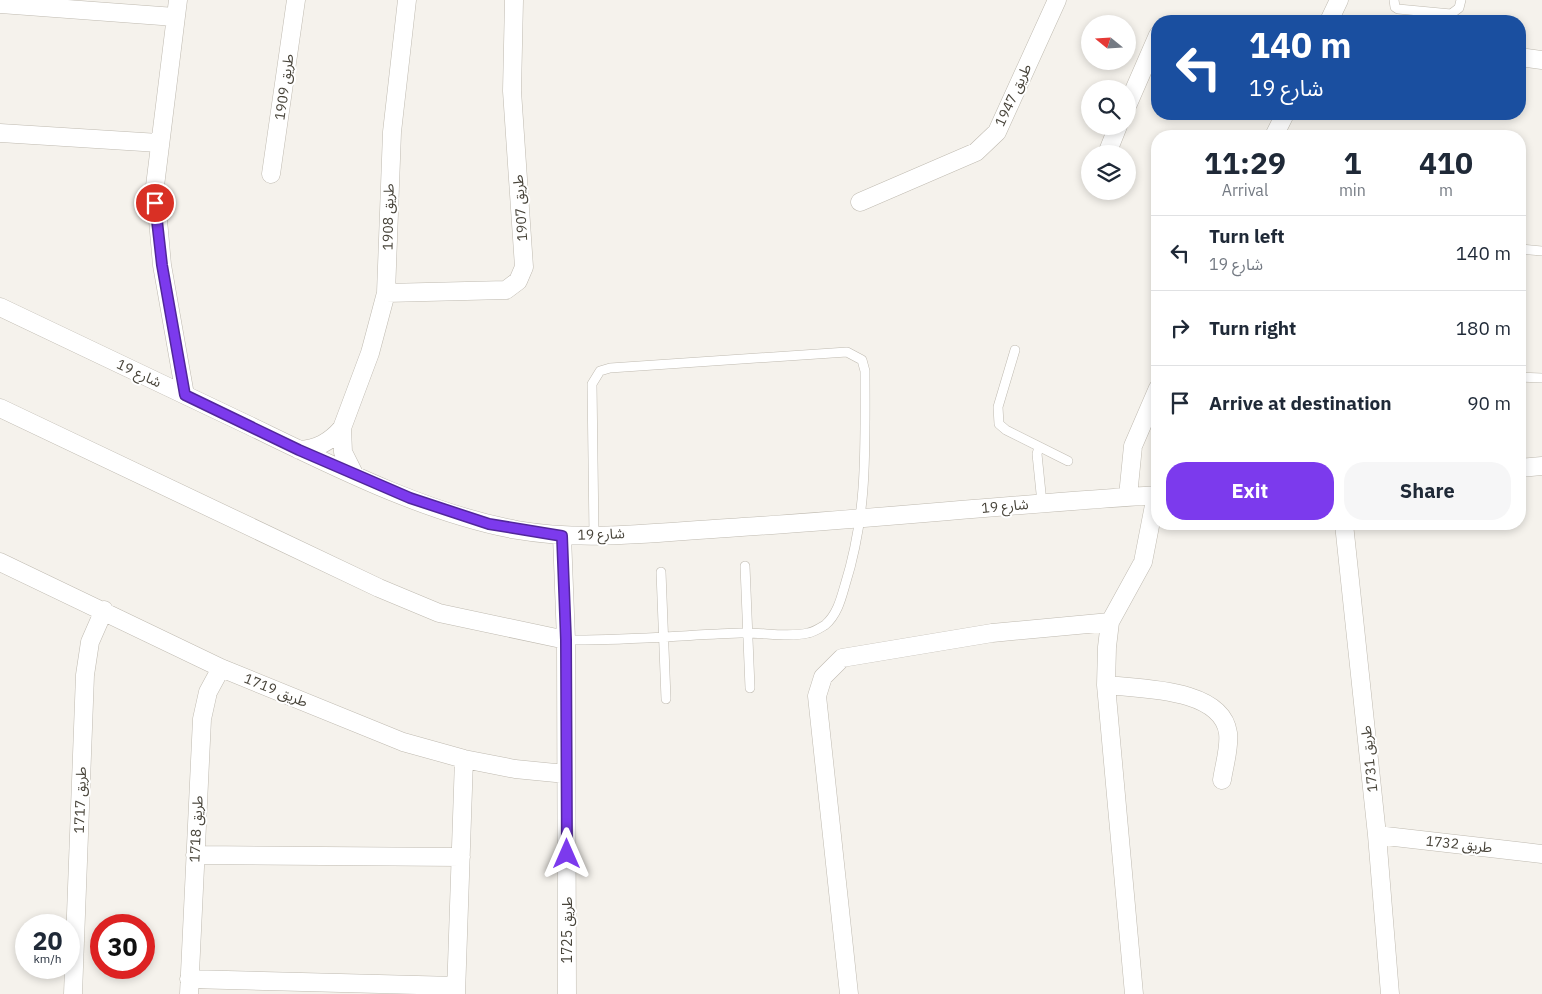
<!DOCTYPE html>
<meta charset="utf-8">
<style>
body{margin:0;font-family:"IBM Plex Sans","Noto Sans Arabic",sans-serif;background:#f6f6f7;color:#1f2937;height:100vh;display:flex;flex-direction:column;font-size:19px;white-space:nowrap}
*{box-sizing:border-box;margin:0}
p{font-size:16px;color:#747a83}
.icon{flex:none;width:28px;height:28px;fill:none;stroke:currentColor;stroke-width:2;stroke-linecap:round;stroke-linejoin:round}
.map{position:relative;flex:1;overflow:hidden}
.panel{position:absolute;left:1151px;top:130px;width:375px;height:400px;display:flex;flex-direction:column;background:#fff;border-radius:20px;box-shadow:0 2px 8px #0003}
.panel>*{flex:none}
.banner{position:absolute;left:1151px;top:15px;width:375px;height:105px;border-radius:20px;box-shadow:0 2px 8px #0003;background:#1a4fa0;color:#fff;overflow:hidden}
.needle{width:32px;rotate:288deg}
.controls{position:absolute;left:1081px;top:15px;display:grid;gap:10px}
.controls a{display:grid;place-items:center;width:55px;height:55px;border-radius:50%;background:#fff;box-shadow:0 2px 8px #0003;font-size:25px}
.speed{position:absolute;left:15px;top:914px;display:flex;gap:10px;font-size:25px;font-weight:700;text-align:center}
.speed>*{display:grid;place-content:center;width:65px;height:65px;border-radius:50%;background:#fff;box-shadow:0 2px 8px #0003;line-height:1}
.speed small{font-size:12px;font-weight:400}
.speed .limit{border:8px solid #d22;background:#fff;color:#111}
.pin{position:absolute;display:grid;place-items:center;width:42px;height:42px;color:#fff;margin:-21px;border:2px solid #fff;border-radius:50%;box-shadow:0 1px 5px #0007}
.me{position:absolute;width:55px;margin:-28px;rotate:0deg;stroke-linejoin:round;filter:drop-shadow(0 0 4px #0008)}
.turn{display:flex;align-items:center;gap:18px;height:105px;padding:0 15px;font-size:22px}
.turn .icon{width:65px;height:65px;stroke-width:2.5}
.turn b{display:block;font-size:35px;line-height:42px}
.eta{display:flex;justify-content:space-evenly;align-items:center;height:85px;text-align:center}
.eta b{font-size:30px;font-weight:700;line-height:35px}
.action{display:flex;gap:10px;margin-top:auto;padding:10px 15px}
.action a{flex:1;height:58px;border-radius:20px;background:#7c3aed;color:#fff;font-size:20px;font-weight:700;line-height:58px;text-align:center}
.action a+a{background:#f6f6f7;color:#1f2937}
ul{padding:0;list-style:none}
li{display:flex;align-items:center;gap:15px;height:75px;padding:0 15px;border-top:1px solid #e0e1e3}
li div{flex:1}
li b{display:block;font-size:19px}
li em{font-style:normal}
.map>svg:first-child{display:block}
</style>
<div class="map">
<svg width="1542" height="994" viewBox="0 0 1542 994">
<rect width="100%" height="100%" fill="#f5f2ec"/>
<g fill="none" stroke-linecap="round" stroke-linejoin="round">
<!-- lane casing -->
<g stroke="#bfbab0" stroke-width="10">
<path id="lane" d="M1394,0L1395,7L1398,9L1451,14L1459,8L1461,0
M1520,249L1542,251
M1015,350L998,407L999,424L1006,430L1068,461
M1520,377L1542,378
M1039,447L1037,454L1042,503
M745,566L750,688
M661,572L666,699
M566,640C624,641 682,635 740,633C762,632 787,638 808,633C814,632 820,628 825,625C837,615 841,599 845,585C868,512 865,447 865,371L862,360L847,352L610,368L600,371L592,384L594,535"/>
</g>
<!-- street casing -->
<g stroke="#bfbab0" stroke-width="19">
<path id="street" d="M178,0L155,186L162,265L185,395
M0,4L175,17
M1329,21L1339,0
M1520,57L1542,60
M1128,104L1158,35
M0,133L159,143
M1274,136L1285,114
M1108,151L1118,126
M271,174L296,0
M860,202L976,152L997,132L1057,0
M386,293L506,290L518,281L524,267L512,91L514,0
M0,307C82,346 164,385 246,424C331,465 424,513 517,530C586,542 659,532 728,528C872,519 1014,504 1158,495
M0,408L379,588L439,613L566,640
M342,428L343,452L354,474
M299,450C317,449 330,442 342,428L370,353L386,293L392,132L407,0
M1520,468L1542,466
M1128,496L1133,446L1158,388
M1344,524L1377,835L1390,994
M562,536L566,640L567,994
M0,562L221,668L403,742L464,759L515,769L566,774
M1110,622L1107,647L1106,685L1134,994
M1106,685C1141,689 1222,688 1228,733C1230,747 1224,766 1222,780
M1377,835L1542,854
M195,855L461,857
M189,979L456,986
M73,994L85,675L90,642L104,610
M189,994L202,719L208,692L221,668
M456,994L464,759
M849,994L817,696L823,677L842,658L992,633L1110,622L1143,562L1156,495"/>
</g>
<!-- lane -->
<use href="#lane" stroke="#fff" stroke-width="9"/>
<!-- street -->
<use href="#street" stroke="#fff" stroke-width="18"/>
</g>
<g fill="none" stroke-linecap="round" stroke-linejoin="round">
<!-- route casing -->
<g stroke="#51269a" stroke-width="12">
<path id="route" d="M155,203L162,265L185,395L299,450L410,498L489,524L562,536L566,640L567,854"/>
</g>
<!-- route -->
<use href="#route" stroke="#7c3aed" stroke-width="9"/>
</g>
<g text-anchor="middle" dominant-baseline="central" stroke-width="4" stroke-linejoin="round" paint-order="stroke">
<!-- street labels -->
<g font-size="14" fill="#48443a" stroke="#fff">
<text transform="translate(284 87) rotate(-82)">طريق 1909</text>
<text transform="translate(1013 95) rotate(-65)">طريق 1947</text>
<text transform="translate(520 208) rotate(-94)">طريق 1907</text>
<text transform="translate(388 217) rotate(-89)">طريق 1908</text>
<text transform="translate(139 373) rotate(25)">شارع 19</text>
<text transform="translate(1005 506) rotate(-5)">شارع 19</text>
<text transform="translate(601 534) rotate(-2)">شارع 19</text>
<text transform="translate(276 690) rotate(22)">طريق 1719</text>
<text transform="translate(1369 759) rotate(-96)">طريق 1731</text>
<text transform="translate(80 800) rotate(-88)">طريق 1717</text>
<text transform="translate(196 829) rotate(-87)">طريق 1718</text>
<text transform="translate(1459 844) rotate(6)">طريق 1732</text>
<text transform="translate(567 930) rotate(-90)">طريق 1725</text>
</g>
</g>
</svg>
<div class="controls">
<a><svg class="needle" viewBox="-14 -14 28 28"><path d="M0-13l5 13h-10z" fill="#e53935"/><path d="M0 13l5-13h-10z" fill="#747a83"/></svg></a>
<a><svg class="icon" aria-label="search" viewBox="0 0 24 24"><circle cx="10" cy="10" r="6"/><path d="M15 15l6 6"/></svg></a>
<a><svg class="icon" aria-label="layers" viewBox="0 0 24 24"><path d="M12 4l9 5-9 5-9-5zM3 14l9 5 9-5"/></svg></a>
</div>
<div class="speed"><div>20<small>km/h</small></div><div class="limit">30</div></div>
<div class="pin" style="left:155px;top:203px;background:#d93025"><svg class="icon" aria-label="arrive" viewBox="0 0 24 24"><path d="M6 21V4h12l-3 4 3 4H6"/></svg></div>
<svg class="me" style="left:567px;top:854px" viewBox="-20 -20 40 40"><path d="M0-17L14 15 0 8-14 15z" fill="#7c3aed" stroke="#fff" stroke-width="4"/></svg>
<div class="banner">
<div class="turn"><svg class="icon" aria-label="left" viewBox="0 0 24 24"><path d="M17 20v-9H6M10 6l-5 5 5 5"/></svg><div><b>140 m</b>شارع 19</div></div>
</div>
<section class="panel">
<div class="eta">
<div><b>11:29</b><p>Arrival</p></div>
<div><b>1</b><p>min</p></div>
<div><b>410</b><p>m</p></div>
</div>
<ul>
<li><svg class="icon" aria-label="left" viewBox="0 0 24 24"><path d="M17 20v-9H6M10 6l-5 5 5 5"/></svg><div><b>Turn left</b><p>شارع 19</p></div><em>140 m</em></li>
<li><svg class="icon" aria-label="right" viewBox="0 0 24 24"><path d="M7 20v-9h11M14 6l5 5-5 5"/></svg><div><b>Turn right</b></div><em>180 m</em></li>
<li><svg class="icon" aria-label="arrive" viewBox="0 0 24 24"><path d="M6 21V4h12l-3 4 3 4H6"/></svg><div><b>Arrive at destination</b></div><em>90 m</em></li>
</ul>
<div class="action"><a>Exit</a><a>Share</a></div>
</section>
</div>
